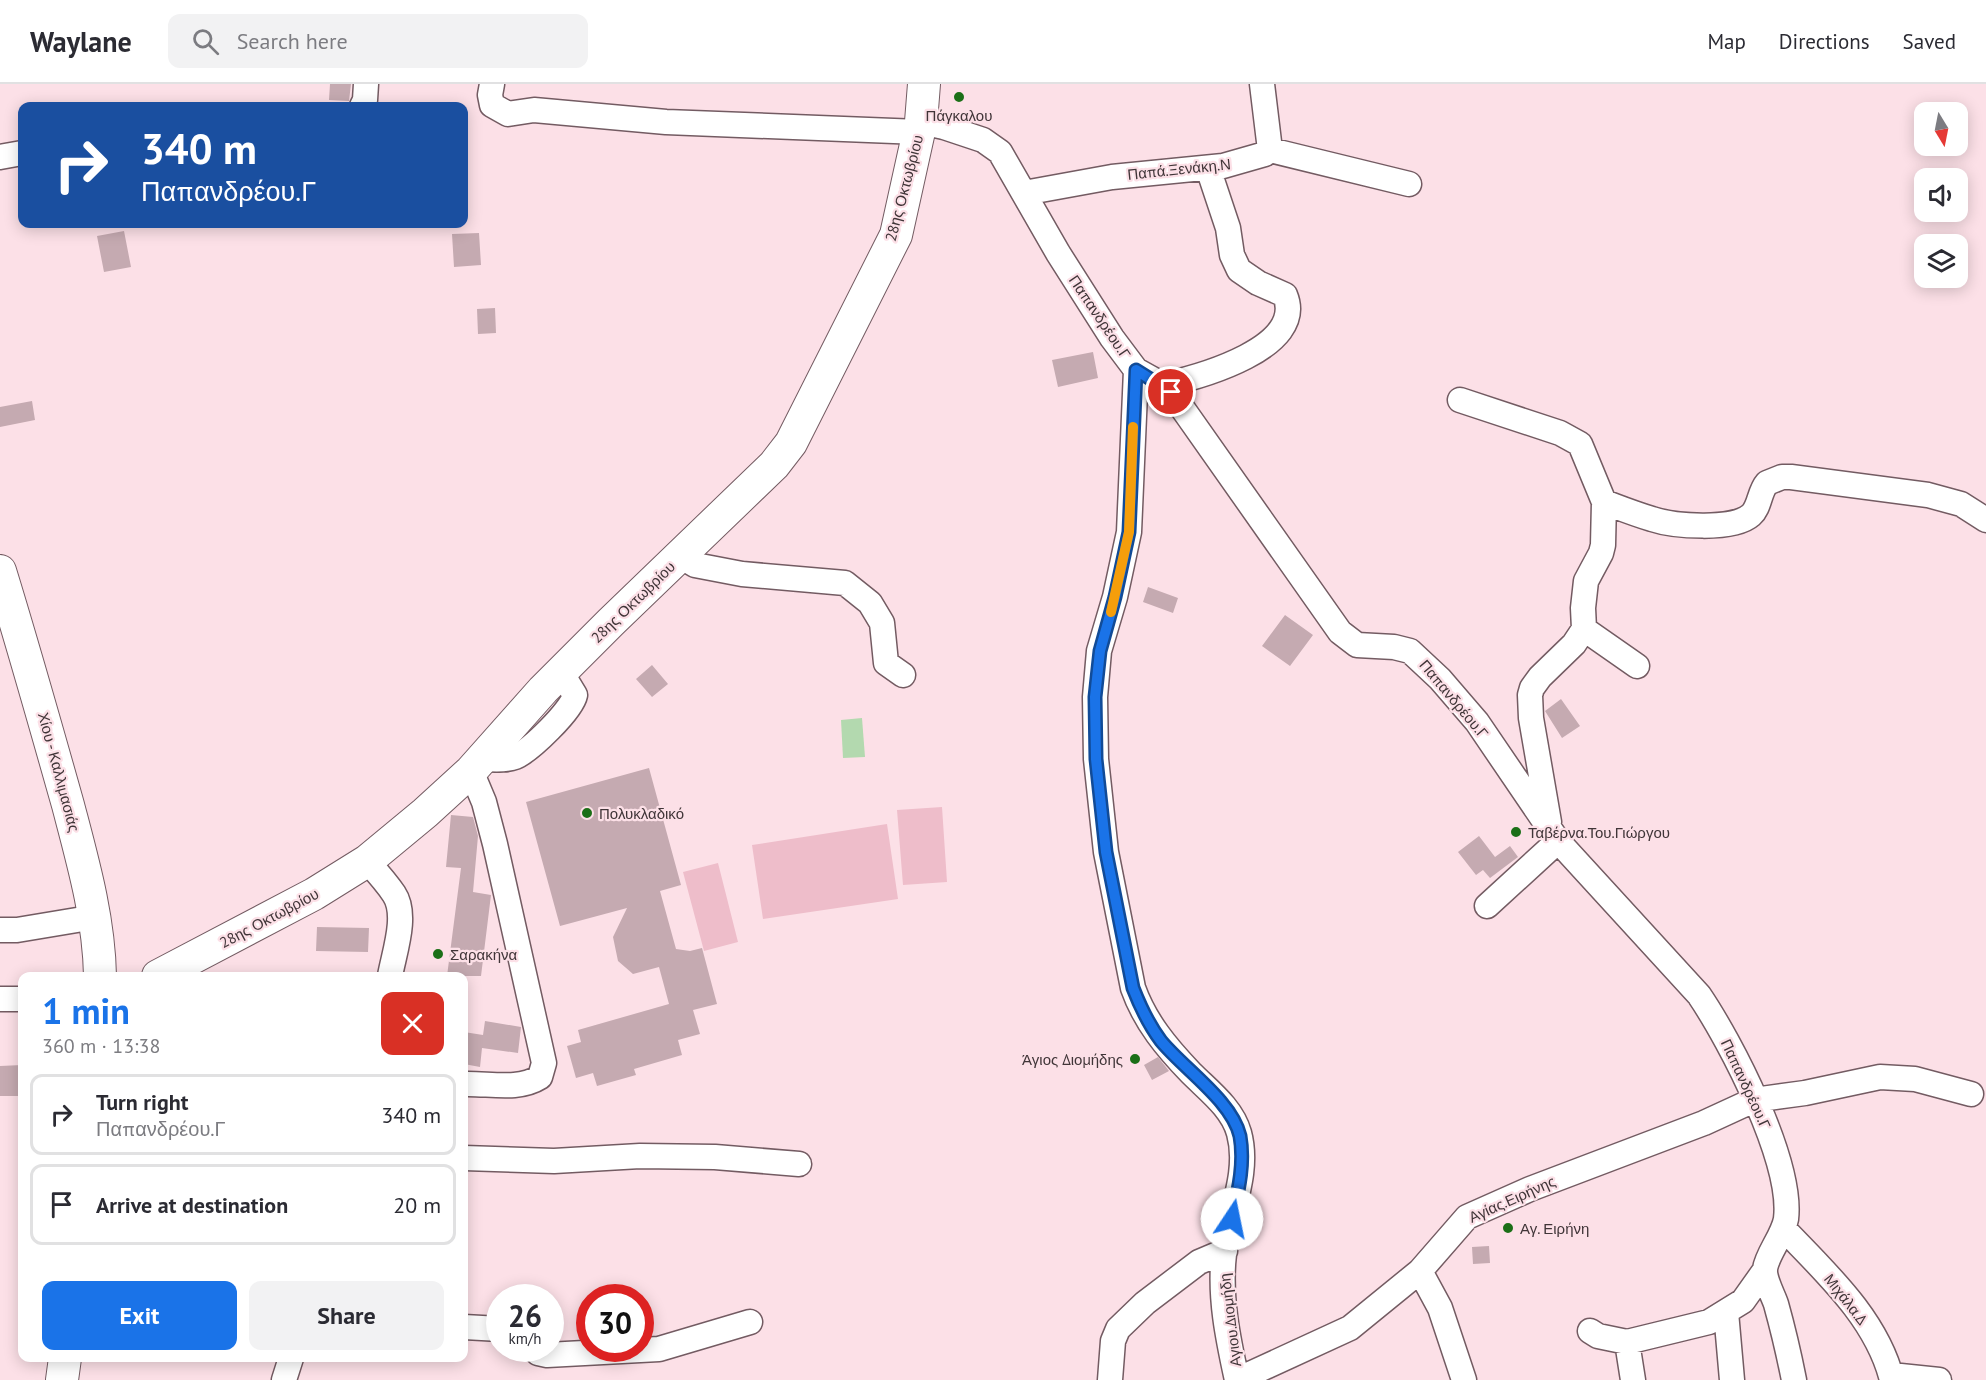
<!DOCTYPE html>
<meta charset="utf-8">
<style>
body{margin:0;font-family:"PT Sans",sans-serif;background:#f2f2f3;color:#2b2b33;height:100vh;display:flex;flex-direction:column;font-size:22px;white-space:nowrap}
*{box-sizing:border-box;margin:0}
p{font-size:20px;color:#7c7c81}
.icon{flex:none;width:33px;height:33px;fill:none;stroke:currentColor;stroke-width:2;stroke-linecap:round;stroke-linejoin:round}
.map{position:relative;flex:1;overflow:hidden}
.details{position:absolute;left:18px;top:888px;width:450px;height:390px;display:flex;flex-direction:column;background:#fff;border-radius:12px;box-shadow:0 3px 15px #0003}
.details>*{flex:none}
.guide{position:absolute;left:18px;top:18px;width:450px;height:126px;border-radius:12px;box-shadow:0 3px 15px #0003;background:#1a4fa0;color:#fff;overflow:hidden}
.needle{width:39px;rotate:170deg}
.tools{position:absolute;left:1914px;top:18px;display:grid;gap:12px}
.tools a{display:grid;place-items:center;width:54px;height:54px;border-radius:12px;background:#fff;box-shadow:0 3px 15px #0003;font-size:30px}
.speed{position:absolute;left:486px;top:1200px;display:flex;gap:12px;font-size:30px;font-weight:700;text-align:center}
.speed>*{display:grid;place-content:center;width:78px;height:78px;border-radius:50%;background:#fff;box-shadow:0 3px 15px #0003;line-height:1}
.speed small{font-size:15px;font-weight:400}
.speed .limit{border:9px solid #d22;background:#fff;color:#111}
.pin{position:absolute;display:grid;place-items:center;width:51px;height:51px;color:#fff;margin:-26px;border:3px solid #fff;border-radius:50%;box-shadow:0 2px 6px #0007}
.me{position:absolute;width:66px;margin:-33px;rotate:11deg;stroke-linejoin:round;filter:drop-shadow(0 0 4px #0008)}
.turn{display:flex;align-items:center;gap:21px;height:126px;padding:0 24px;font-size:27px}
.turn .icon{width:78px;height:78px;stroke-width:2.5}
.turn b{display:block;font-size:42px;line-height:51px}
.round{display:grid;place-items:center;flex:none;width:63px;height:63px;border-radius:12px;background:#f2f2f3}
.summary{display:flex;align-items:center;justify-content:space-between;height:102px;padding:0 24px}
h1{font-size:36px;font-weight:700;line-height:45px;color:#1a73e8}
.action{display:flex;gap:12px;margin-top:auto;padding:12px 24px}
.action a{flex:1;height:69px;border-radius:12px;background:#1a73e8;color:#fff;font-size:24px;font-weight:700;line-height:69px;text-align:center}
.action a+a{background:#f2f2f3;color:#2b2b33}
ul{padding:0;list-style:none}
li{display:flex;align-items:center;gap:18px;height:81px;margin:0 12px 9px;padding:0 12px;border:3px solid #e1e1e2;border-radius:12px}
li div{flex:1}
li b{display:block;font-size:22px}
li em{font-style:normal}
header{display:flex;align-items:center;gap:36px;box-sizing:border-box;height:84px;padding:0 30px;background:#fff;border-bottom:2px solid #e1e1e2}
header strong{font-size:28px}
nav{display:flex;gap:33px;margin-inline-start:auto;font-size:21px}
.search{width:420px;height:54px;background:#f2f2f3;display:flex;align-items:center;gap:15px;box-sizing:border-box;padding:0 21px;border-radius:12px;color:#7c7c81;font-size:22px}
.map>svg:first-child{display:block}
</style>
<header>
<strong>Waylane</strong>
<div class="search"><svg class="icon" aria-label="search" viewBox="0 0 24 24"><circle cx="10" cy="10" r="6"/><path d="M15 15l6 6"/></svg>Search here</div>
<nav><a>Map</a><a>Directions</a><a>Saved</a></nav>
</header>
<div class="map">
<svg width="1986" height="1296" viewBox="0 0 1986 1296">
<rect width="100%" height="100%" fill="#fce0e7"/>
<!-- green -->
<path fill="#eebdca" d="M942,723L947,798L903,801L897,726Z
M887,740L898,815L763,835L752,761Z
M718,779L738,858L704,867L683,788Z"/>
<!-- water -->
<path fill="#b3d9af" d="M862,634L865,673L843,674L841,636Z"/>
<!-- building -->
<path fill="#c5aab1" d="M330,0H351L349,17L329,16Z
M124,147L131,183L104,188L97,152Z
M479,149L481,181L454,183L452,150Z
M495,224L496,249L478,250L477,225Z
M1093,268L1098,294L1058,303L1052,276Z
M32,317L35,336L0,343V323Z
M1148,503L1178,514L1173,529L1143,518Z
M1285,531L1313,551L1290,582L1262,562Z
M652,581L668,600L652,613L636,595Z
M1561,615L1580,642L1562,654L1545,627Z
M649,684L681,801L660,807L676,865L690,867L702,864L717,920L693,926L700,950L678,956L682,971L634,985L636,991L597,1002L593,989L576,994L567,962L581,958L578,946L669,920L659,883L633,890L618,877L613,853L627,824L560,842L526,718Z
M451,731L473,733L478,752L473,808L491,811L481,892H447L461,784L446,783Z
M1479,752L1495,773L1510,762L1518,773L1490,794L1483,786L1476,791L1458,768Z
M317,843L369,844L368,868L316,867Z
M485,937L521,943L518,969L482,964L480,983L464,980V948L483,951Z
M1158,973L1169,987L1152,996L1144,981Z
M22,981V1012H0V982Z
M1489,1162L1490,1179L1473,1180L1472,1163Z"/>
<g fill="none" stroke-linecap="round" stroke-linejoin="round">
<!-- minor casing -->
<g stroke="#735b62" stroke-width="27">
<path id="minor" d="M492,0L490,11L492,21L508,30L534,26L666,38L919,48
M362,22L365,16L366,0
M921,38L944,43L983,56L1000,68L1058,169L1112,254L1136,286L1163,301L1171,308L1340,548L1357,561L1394,563L1410,567L1440,595L1477,638L1558,757L1699,911C1731,958 1793,1078 1786,1135C1783,1152 1767,1170 1765,1185C1764,1195 1773,1211 1776,1220C1783,1245 1789,1271 1794,1296
M1270,66L1409,100
M0,73L22,69
M1024,109L1112,93L1223,82L1265,70L1270,66L1262,0
M1136,286L1129,448L1115,513L1099,567L1095,613L1096,675L1106,768L1133,904C1145,938 1167,964 1191,989C1209,1007 1232,1024 1239,1049C1250,1089 1229,1130 1224,1170C1219,1212 1228,1255 1237,1296
M1163,301C1199,293 1307,264 1285,211L1258,199L1239,186L1232,171L1228,144L1208,84
M1460,316L1560,349L1580,360L1604,418L1603,461L1601,469L1586,497L1583,524L1584,545L1574,560L1540,593L1532,604L1530,611L1531,634L1549,738
M1604,418C1620,424 1635,430 1652,435C1673,442 1733,447 1751,431C1760,423 1759,408 1767,399L1782,393H1791L1928,411L1961,420L1986,436
M680,472L695,481L742,490L845,499L870,519L882,539L886,579L903,591
M1584,545L1637,582
M482,675C493,675 505,677 515,673C530,667 572,626 575,611L561,588
M367,777C376,787 386,798 394,810C408,831 394,869 390,892
M1487,822L1558,757
M0,846H17L95,833
M0,915H22
M464,1000C489,999 518,1007 540,993L544,979L495,760L484,718L471,687
M464,1074L554,1077L640,1072L715,1073L799,1080
M1784,1145C1825,1188 1877,1235 1892,1296
M1420,1187L1440,1224L1464,1296
M1726,1228L1732,1296
M464,1243L500,1245
M1590,1247L1598,1252L1627,1258
M535,1264L538,1269L547,1271L659,1265L750,1238
M1891,1291L1939,1296
M284,1296L291,1274
M1110,1296L1113,1257L1118,1245L1145,1219L1199,1178L1225,1167
M1237,1296L1350,1244L1420,1187L1467,1133L1530,1105L1704,1039L1754,1016L1805,1009L1880,993L1915,995L1971,1010
M1633,1296L1627,1258L1709,1238L1743,1217L1765,1186"/>
</g>
<!-- major casing -->
<g stroke="#735b62" stroke-width="34">
<path id="major" d="M0,487C24,565 46,643 68,721C83,778 99,834 100,892
M158,892L314,810L367,777L425,729L471,687L543,606L611,538L774,381L791,359L896,151L921,38L924,0
M62,1296L65,1274"/>
</g>
<!-- minor -->
<use href="#minor" stroke="#fff" stroke-width="24"/>
<!-- major -->
<use href="#major" stroke="#fff" stroke-width="32"/>
</g>
<g fill="none" stroke-linecap="round" stroke-linejoin="round">
<!-- route casing -->
<g stroke="#114b97" stroke-width="15">
<path id="route" d="M1171,308L1136,286L1129,448L1115,513L1100,567L1095,613L1096,675L1106,768L1133,904C1140,922 1149,941 1161,957C1184,985 1232,1017 1240,1052C1245,1080 1238,1108 1232,1135"/>
</g>
<!-- route -->
<use href="#route" stroke="#1a73e8" stroke-width="10"/>
<!-- slow -->
<path stroke="#f59e0b" stroke-width="10" d="M1111,528L1129,448L1133,343"/>
</g>
<!-- markers -->
<g fill="#1b6f17" stroke="#fce0e7" stroke-width="2">
<circle cx="959" cy="13" r="6"/>
<circle cx="587" cy="729" r="6"/>
<circle cx="1516" cy="748" r="6"/>
<circle cx="438" cy="870" r="6"/>
<circle cx="1135" cy="975" r="6"/>
<circle cx="1508" cy="1144" r="6"/>
</g>
<g text-anchor="middle" dominant-baseline="central" stroke-width="4.5" stroke-linejoin="round" paint-order="stroke">
<!-- poi labels -->
<g font-size="15" fill="#403538" stroke="#fce0e7" text-anchor="start">
<text x="959" y="31" text-anchor="middle">Πάγκαλου</text>
<text x="599" y="729">Πολυκλαδικό</text>
<text x="1528" y="748">Ταβέρνα.Του.Γιώργου</text>
<text x="450" y="870">Σαρακήνα</text>
<text x="1123" y="975" text-anchor="end">Άγιος Διομήδης</text>
<text x="1520" y="1144">Αγ. Ειρήνη</text>
</g>
<!-- street labels -->
<g font-size="15" fill="#403538" stroke="#fce0e7">
<text transform="translate(1179 85) rotate(-6)">Παπά.Ξενάκη.Ν</text>
<text transform="translate(904 104) rotate(-75)">28ης Οκτωβρίου</text>
<text transform="translate(1100 233) rotate(56)">Παπανδρέου.Γ</text>
<text transform="translate(633 518) rotate(-44)">28ης Οκτωβρίου</text>
<text transform="translate(1454 615) rotate(50)">Παπανδρέου.Γ</text>
<text transform="translate(59 688) rotate(75)">Χίου - Καλλιμασιάς</text>
<text transform="translate(269 834) rotate(-28)">28ης Οκτωβρίου</text>
<text transform="translate(1746 1000) rotate(65)">Παπανδρέου.Γ</text>
<text transform="translate(1512 1115) rotate(-24)">Αγίας.Ειρήνης</text>
<text transform="translate(1846 1215) rotate(52)">Μιχάλα.Δ</text>
<text transform="translate(1230 1236) rotate(-97)">Αγιου.Διομήδη</text>
</g>
</g>
</svg>
<div class="tools">
<a><svg class="needle" viewBox="-14 -14 28 28"><path d="M0-13l5 13h-10z" fill="#e53935"/><path d="M0 13l5-13h-10z" fill="#7c7c81"/></svg></a>
<a><svg class="icon" aria-label="sound" viewBox="0 0 24 24"><path d="M4 9h4l5-4v14l-5-4H4zM17 9q2 3 0 6"/></svg></a>
<a><svg class="icon" aria-label="layers" viewBox="0 0 24 24"><path d="M12 4l9 5-9 5-9-5zM3 14l9 5 9-5"/></svg></a>
</div>
<div class="speed"><div>26<small>km/h</small></div><div class="limit">30</div></div>
<div class="pin" style="left:1171px;top:308px;background:#d93025"><svg class="icon" aria-label="arrive" viewBox="0 0 24 24"><path d="M6 21V4h12l-3 4 3 4H6"/></svg></div>
<svg class="me" style="left:1232px;top:1135px" viewBox="-20 -20 40 40"><circle r="19" fill="#fff"/><path d="M0-13L10 11 0 6-10 11z" fill="#1a73e8"/></svg>
<div class="guide">
<div class="turn"><svg class="icon" aria-label="right" viewBox="0 0 24 24"><path d="M7 20v-9h11M14 6l5 5-5 5"/></svg><div><b>340 m</b>Παπανδρέου.Γ</div></div>
</div>
<section class="details">
<div class="summary"><div><h1>1 min</h1><p>360 m · 13:38</p></div><a class="round" style="background:#d93025;color:#fff"><svg class="icon" aria-label="close" viewBox="0 0 24 24"><path d="M6 6l12 12M18 6L6 18"/></svg></a></div>
<ul>
<li><svg class="icon" aria-label="right" viewBox="0 0 24 24"><path d="M7 20v-9h11M14 6l5 5-5 5"/></svg><div><b>Turn right</b><p>Παπανδρέου.Γ</p></div><em>340 m</em></li>
<li><svg class="icon" aria-label="arrive" viewBox="0 0 24 24"><path d="M6 21V4h12l-3 4 3 4H6"/></svg><div><b>Arrive at destination</b></div><em>20 m</em></li>
</ul>
<div class="action"><a>Exit</a><a>Share</a></div>
</section>
</div>
